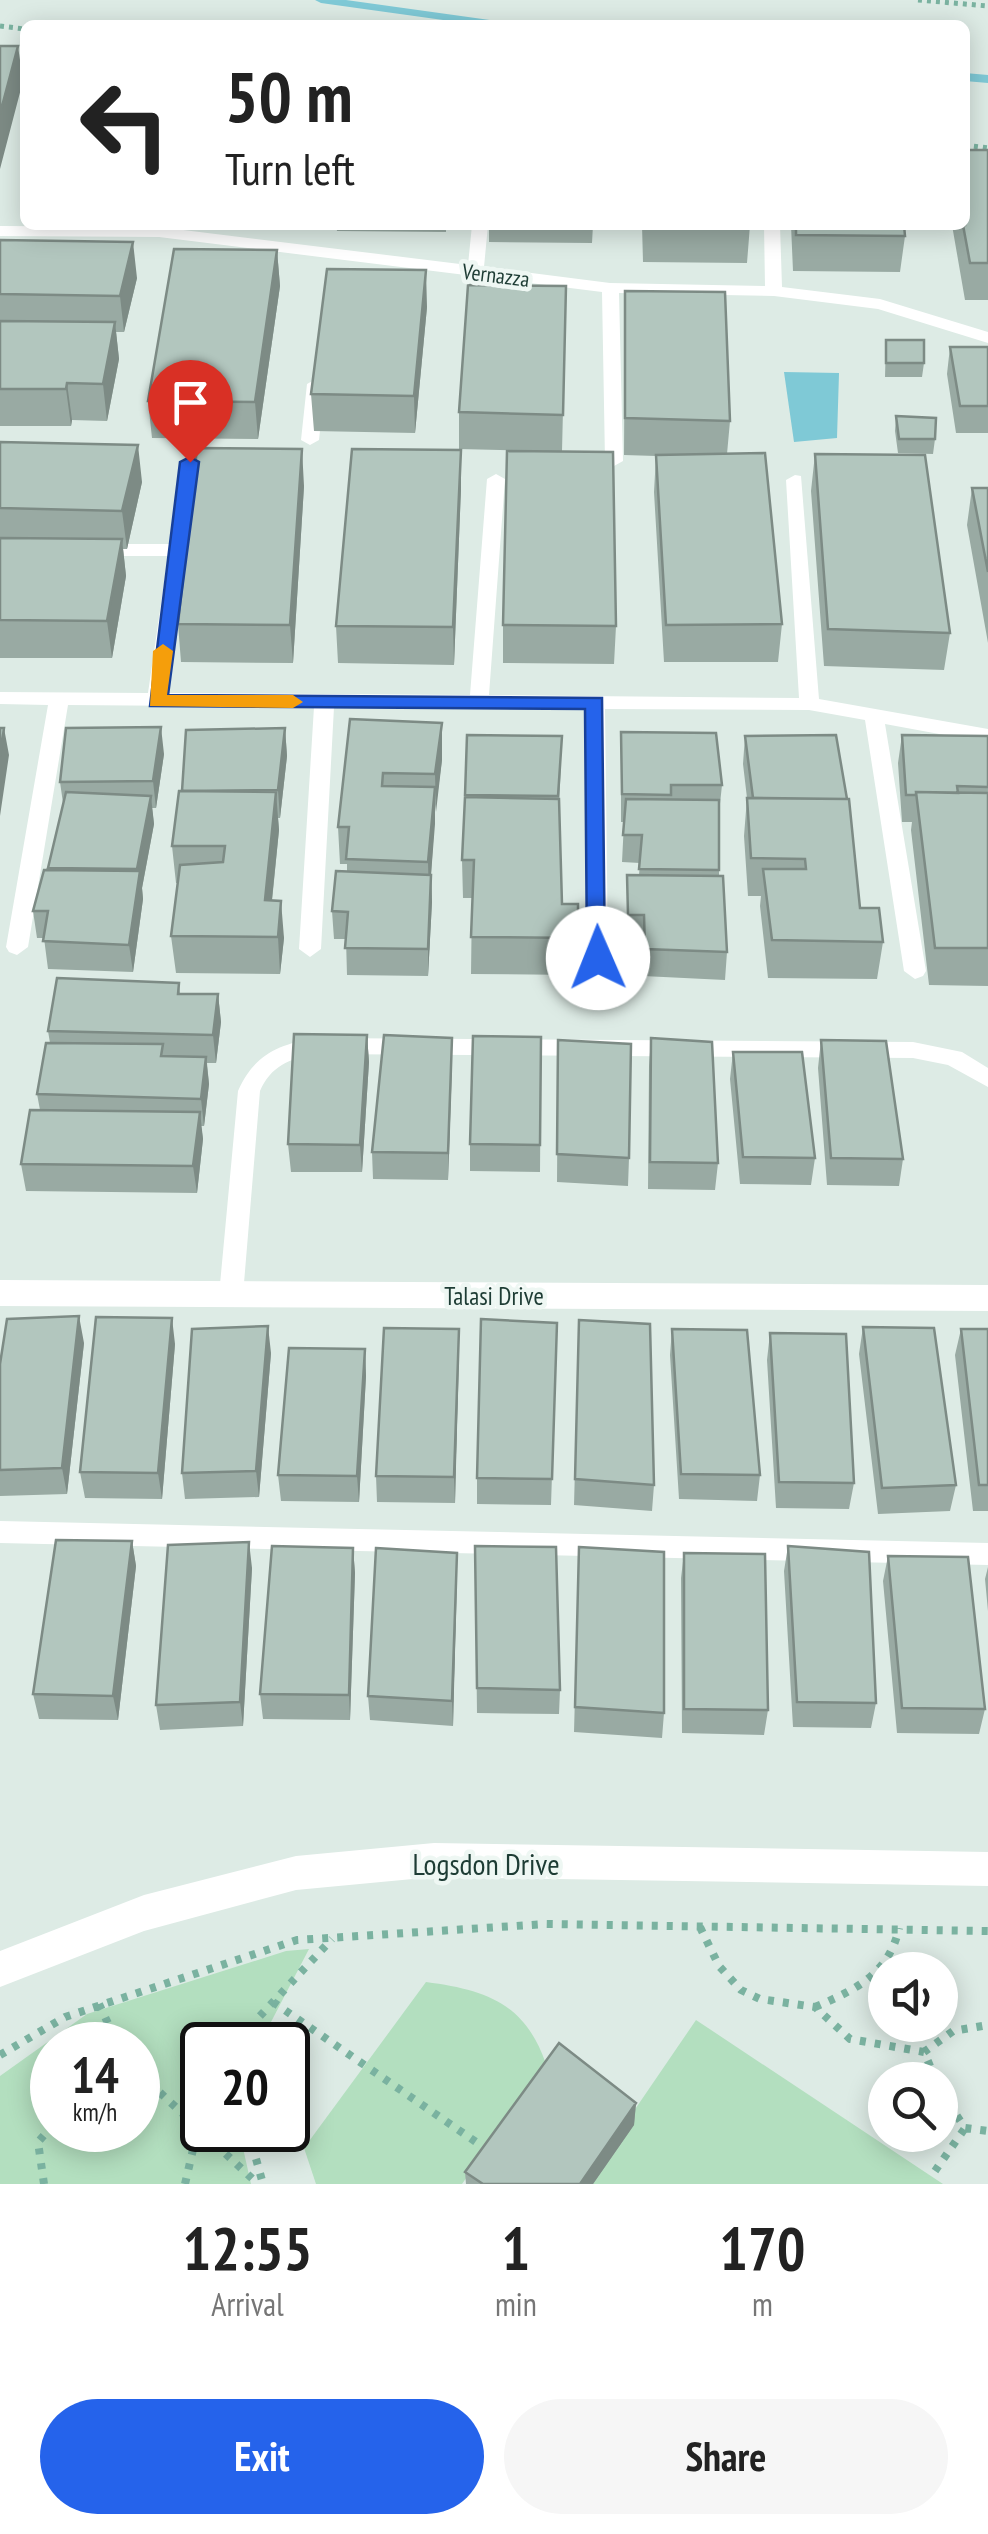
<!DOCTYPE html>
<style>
body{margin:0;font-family:"PT Sans Narrow",sans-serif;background:#f6f6f6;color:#222;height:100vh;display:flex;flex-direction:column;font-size:38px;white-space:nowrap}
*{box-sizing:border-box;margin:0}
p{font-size:32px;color:#767676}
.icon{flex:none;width:55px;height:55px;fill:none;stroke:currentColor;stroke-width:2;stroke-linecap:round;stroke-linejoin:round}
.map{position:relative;height:2184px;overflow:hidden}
.drawer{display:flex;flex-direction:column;background:#fff;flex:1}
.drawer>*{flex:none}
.banner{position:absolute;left:20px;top:20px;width:950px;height:210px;border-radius:15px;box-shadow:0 5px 25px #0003;background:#fff;color:#222;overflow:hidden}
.fabs{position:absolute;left:868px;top:1952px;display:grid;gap:20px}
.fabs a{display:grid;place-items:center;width:90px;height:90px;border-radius:50%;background:#fff;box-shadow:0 5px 25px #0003;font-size:50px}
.speed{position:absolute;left:30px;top:2022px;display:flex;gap:20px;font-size:50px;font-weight:700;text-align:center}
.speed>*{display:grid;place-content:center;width:130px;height:130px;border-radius:50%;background:#fff;box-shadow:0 5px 25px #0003;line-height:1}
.speed small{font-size:25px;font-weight:400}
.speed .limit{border:5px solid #111;border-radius:15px;background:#fff;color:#111}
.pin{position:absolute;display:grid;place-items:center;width:85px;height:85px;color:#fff;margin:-102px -42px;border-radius:50% 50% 50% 0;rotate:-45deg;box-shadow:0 0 10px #0007}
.pin .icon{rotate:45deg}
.me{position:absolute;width:110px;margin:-55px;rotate:359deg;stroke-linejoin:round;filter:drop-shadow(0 0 8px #0008)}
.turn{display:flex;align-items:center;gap:35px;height:210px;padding:0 40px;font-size:45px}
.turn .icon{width:130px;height:130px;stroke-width:2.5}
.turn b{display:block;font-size:70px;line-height:85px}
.eta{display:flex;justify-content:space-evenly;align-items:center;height:170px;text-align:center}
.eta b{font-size:60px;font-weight:800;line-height:70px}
.button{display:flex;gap:20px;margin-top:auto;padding:20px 40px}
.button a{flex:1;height:115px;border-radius:60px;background:#2563eb;color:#fff;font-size:40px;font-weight:800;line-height:115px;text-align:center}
.button a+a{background:#f6f6f6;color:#222}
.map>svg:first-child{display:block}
</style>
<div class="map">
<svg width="988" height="2184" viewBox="0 0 988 2184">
<rect width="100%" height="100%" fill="#ddebe5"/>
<!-- green -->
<path fill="#b3dfbf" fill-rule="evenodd" d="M309,1949L259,2045H202V2130H239L251,2184H0V2076L87,2014L286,1951ZM138,2045V2130H52V2045Z
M426,1982C486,1990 525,2003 546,2064L462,2184H316L304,2148Z
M696,2020L943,2184H584Z"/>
<!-- water -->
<path fill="#7fc9d6" d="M784,372L839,373L837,438L794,442Z"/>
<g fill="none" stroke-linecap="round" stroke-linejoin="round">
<!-- stream -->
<path fill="#7fc9d6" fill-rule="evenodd" d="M315,0H346L504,22L510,25H479L321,3Z
M965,73L988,75V83L965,81Z"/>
<!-- path-far1 -->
<path stroke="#7ab2a0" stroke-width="5" stroke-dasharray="4 5" stroke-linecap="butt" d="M918,0L988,6
M0,26L25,29
M965,145L988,148"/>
<!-- path -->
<path stroke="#7ab2a0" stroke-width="8" stroke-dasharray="6 9" stroke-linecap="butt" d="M700,1927L719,1966L741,1990L760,1999L815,2007L850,2039L924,2052
M273,2002L476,2142
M99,2004L118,2045
M815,2007C855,1990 889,1974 899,1928
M254,2045L258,2018L332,1939
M0,2055L65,2017L297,1940L546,1924L988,1931
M138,2072L258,2184
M936,2080L924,2052L953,2031L988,2025
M138,2091L155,2086
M940,2091L965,2128L988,2131
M248,2130L263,2184
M935,2171L965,2128
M44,2184L38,2142L52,2126
M185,2184L198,2128"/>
<!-- service -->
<path fill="#fff" fill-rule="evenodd" d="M472,225H488L484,267L610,283L765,286L764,225H780L782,287L880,299L988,332V343L878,309L774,296L619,293L623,461L614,466L605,461L602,292L159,237L0,236V226L159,227L468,265Z
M316,379L325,384L319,440L310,445L301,440L307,384Z
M190,457L199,462L168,693L470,695L487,479L496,474L505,479L489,695L799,698L786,480L795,475L801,476L819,699L988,729V743L885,724L926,971L923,976L915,979L904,971L865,720L809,710L605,709L608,958L597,966L586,958L585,709L334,707L321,949L310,957L299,949L314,707L68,705L28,947L17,955L9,952L6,947L48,705L0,704V692L148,693L168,556H94L85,550L94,544H169L181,462Z
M315,1038L913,1042L962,1052L988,1068V1087L948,1065L913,1058L315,1054C289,1059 271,1066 260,1091L243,1295L239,1302H223L219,1295L238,1091C254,1055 277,1045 315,1038Z
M0,1521L988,1543V1565L0,1543Z"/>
<!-- minor -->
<path fill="#fff" fill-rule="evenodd" d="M0,1280L988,1285V1311L0,1306Z
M434,1843L988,1852V1886L434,1877L296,1890L144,1931L0,1987V1951L144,1895L296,1856Z"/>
</g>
<!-- wall -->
<path fill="#99aaa3" d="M988,150V300H965L952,225H965Z
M336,225H446V232L337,231Z
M489,225H593L592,243L489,242Z
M642,225H750L747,263L643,262Z
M791,225H904L905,236L900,272L793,271Z
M0,240L137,278L124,332H116L119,359L107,421L72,420L71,426H0Z
M277,250L280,286L258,439L152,438L148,401Z
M566,286L562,451L616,626L614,664L503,663V625L548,451L459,449V412Z
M625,291L730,421L727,454L782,624L778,662H664L654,492L656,456L624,455Z
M427,307L415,433L314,431L311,394Z
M886,340L924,363L922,377H885Z
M950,347H988V433H956L947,374Z
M896,416L935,439L933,454L898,453L895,431Z
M0,442L142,482L127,549H123L126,576L112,658H0Z
M815,454L950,633L944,670L824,666L811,491Z
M304,486L293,663L181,662L178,624Z
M461,488L454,665L338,663L336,626Z
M972,488H988V643L967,525Z
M350,719L442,760L435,812L431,875L432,902L428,976L347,975L346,939H334L332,911L347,872V864H340L338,827Z
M285,728L287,756L280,818H278L279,830L272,901L284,938L280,974L176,973L171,936L178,883H176L172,846L182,791Z
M621,732L722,785L719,813V876L727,952L725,980L643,976L642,943L627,942V875H639L640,863L622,862L624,822H621Z
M467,735L561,764L559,806L562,904L578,938L577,975L471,974L472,898H463L462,860Z
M902,735L988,736V986L929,985L911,830L912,822H902L898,763Z
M745,736L883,942L877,979L768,978L760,906L761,896H748L744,836L747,798L743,764Z
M164,754L156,808H152L154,824L142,888L143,899L133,972L48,969L44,938H37L33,911L49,870L63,803L60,782Z
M179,983L180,994H218L221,1022L216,1063H207L209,1084L204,1126H201L203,1139L197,1193L26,1191L21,1164L40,1110L37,1094L50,1043L48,1031Z
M367,1035L369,1062L362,1172H291L288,1144Z
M541,1037L540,1172L470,1171V1144Z
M452,1038L448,1180L373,1179L372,1152Z
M651,1038L718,1163L715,1190L648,1189L649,1066Z
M558,1040L629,1158L628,1186L557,1182Z
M821,1040L903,1159L899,1186L827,1185L818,1068Z
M733,1052L815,1158L811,1185L740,1184L730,1079Z
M579,1320L654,1485L652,1511L574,1505Z
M557,1323L551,1505L477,1504V1478Z
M863,1327L956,1485L950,1511L878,1514L859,1354Z
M459,1329L455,1503L377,1502L376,1476Z
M672,1329L760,1475L757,1501L679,1499L670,1355Z
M961,1329H988V1511H973L955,1355Z
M770,1333L854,1483L849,1509L776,1508L767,1360Z
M84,1343L67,1494L0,1496V1364Z
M175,1344L162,1499L85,1498L80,1472Z
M365,1349L366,1376L359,1502L281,1501L278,1475Z
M271,1353L259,1497L185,1499L182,1473Z
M132,1541L136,1566L118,1720L39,1719L33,1694Z
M475,1546L560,1690L559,1714L477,1713Z
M788,1546L876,1703L871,1728L793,1727L784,1571Z
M579,1547L664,1713L662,1738L574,1732Z
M353,1548L355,1573L350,1720L263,1719L260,1694Z
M457,1553L453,1726L370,1720L368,1696Z
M684,1553L768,1710L764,1735L682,1733L681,1578Z
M888,1556L985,1709L979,1734L897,1733L883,1581Z
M988,1567V1611L985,1579Z
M252,1568L243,1726L160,1730L156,1705Z
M636,2103L634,2125L593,2184H466L465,2172Z"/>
<!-- shaded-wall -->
<path fill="#7d8b85" d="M18,46L23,81L0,169V114Z
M133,242L137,278L124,332L120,296Z
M277,250L280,286L258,439L255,402Z
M426,270L427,307L415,433L414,396Z
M115,322L119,359L107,421L103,384Z
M67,383L72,420L71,426L66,389Z
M138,445L142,482L127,549L122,511Z
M302,449L304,486L293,663L290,625Z
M461,450V488L454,665L453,627Z
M122,539L126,576L112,658L107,621Z
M442,723V760L436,812L435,774Z
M161,727L164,754L156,808L153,781Z
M4,728L9,755L0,816V756Z
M285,728L287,756L280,818L278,790Z
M435,787V824L429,900L428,862Z
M276,792L279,830L268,938L265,900Z
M151,796L154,824L142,888L143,899L133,972L129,945L138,881L137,869Z
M431,875L432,902L428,976V949Z
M281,901L284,938L280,974L278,937Z
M218,994L221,1022L216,1063L213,1035Z
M367,1035L369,1062L362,1172L360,1145Z
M452,1038V1066L448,1180V1153Z
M206,1057L209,1084L204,1126L201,1099Z
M200,1112L203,1139L197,1193L193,1166Z
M79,1316L84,1343L67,1494L62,1468Z
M172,1318L175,1344L162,1499L158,1473Z
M268,1326L271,1353L259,1497L256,1471Z
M459,1329V1356L455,1503L454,1477Z
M365,1349L366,1376L359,1502L357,1476Z
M132,1541L136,1566L118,1720L113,1696Z
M249,1542L252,1568L243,1726L240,1702Z
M353,1548L355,1573L350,1720L349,1695Z
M457,1553V1579L453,1726L452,1701Z
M636,2103L634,2125L593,2184H580Z"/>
<!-- building -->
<path fill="#b2c6be" stroke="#7d8b85" stroke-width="2.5" d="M0,46H18L0,114Z
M965,150H988V263H970L963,225H965Z
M645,225H750V226Z
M796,225H904L905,236L796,235Z
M0,240L133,242L120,296L0,294Z
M174,249L277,250L255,402L148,401Z
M327,269L426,270L414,396L311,394Z
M468,285L566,286L563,415L459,412Z
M625,291L725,292L730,421L625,418Z
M0,321L115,322L103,384L67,383L66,389H0Z
M886,340H924V363H886Z
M950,347H988V406H960Z
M896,416L936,418L935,439H899Z
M0,442L138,445L122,511L0,508Z
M197,448L302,449L290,625L178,624Z
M352,449L461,450L453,627L336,626Z
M507,451L613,452L616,626L503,625Z
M765,453L782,624L666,625L656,455Z
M815,454L925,455L950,633L828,629Z
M972,488H988V572Z
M0,538L122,539L107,621L0,620Z
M350,719L442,723L435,774L383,773L382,786L435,787L428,862L346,859L349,827H338Z
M161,727L153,781L60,782L66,728Z
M0,728H4L0,756Z
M285,728L278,790L182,791L186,730Z
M621,732L716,733L722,785H671V795L622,794Z
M467,735L562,736L558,796L465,795Z
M836,735L847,799L753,798L745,736Z
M902,735L988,736V787L957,786L958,793L916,792V795H906Z
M179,791L276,792L265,900L281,901L278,937L171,936L180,865L223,862L225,846H172Z
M66,792L151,796L137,869L48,868Z
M916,792L988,793V948H935Z
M465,797L559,799L562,904H578V938L471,937L474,860H462Z
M747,798L849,799L860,908H879L883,942L772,940L763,869H806L805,859L751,858Z
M626,799L719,800V870L639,869L642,835H623Z
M44,870L140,871L129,945L43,941L48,911H33Z
M336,871L431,875L428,949L345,948L348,912L332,911Z
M627,875L723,876L727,952L645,949L644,915H628Z
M57,978L179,983L178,994H218L213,1035L48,1031Z
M294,1034L367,1035L360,1145L288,1144Z
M384,1035L452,1038L448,1153L372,1152Z
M473,1036L541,1037L540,1145L470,1144Z
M651,1038L712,1042L718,1163L650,1162Z
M558,1040L631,1044L629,1158L557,1154Z
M821,1040L886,1041L903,1159L831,1158Z
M46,1043L163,1044L161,1056L206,1057L201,1099L37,1094Z
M733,1052H802L815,1158L743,1157Z
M30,1110L200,1112L193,1166L21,1164Z
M79,1316L62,1468L0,1470V1364L7,1319Z
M96,1317L172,1318L158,1473L80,1472Z
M481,1319L557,1323L552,1479L477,1478Z
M579,1320L650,1324L654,1485L575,1479Z
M268,1326L256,1471L182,1473L192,1329Z
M863,1327L934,1328L956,1485L882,1488Z
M384,1328L459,1329L454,1477L376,1476Z
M672,1329L747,1330L760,1475L681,1474Z
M961,1329H988V1485H979Z
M770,1333L846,1334L854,1483L779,1482Z
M289,1348L365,1349L357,1476L278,1475Z
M56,1540L132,1541L113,1696L33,1694Z
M249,1542L240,1702L156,1705L168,1545Z
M272,1546L353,1548L349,1695L260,1694Z
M475,1546L556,1547L560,1690L477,1688Z
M788,1546L869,1552L876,1703L797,1702Z
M579,1547L664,1552V1713L575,1707Z
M376,1548L457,1553L452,1701L368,1696Z
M684,1553L765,1554L768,1710L684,1709Z
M888,1556L968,1557L985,1709L902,1708Z
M559,2043L636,2103L580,2184H483L465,2172Z"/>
<!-- route -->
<path fill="#2563eb" stroke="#184099" stroke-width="2.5" d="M190,457L199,462L168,695L602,698L605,963H590L587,958L585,709L150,706L180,462Z"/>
<!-- slow -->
<path fill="#f59e0b" d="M163,644L173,651L167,695H293L303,702L293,708L150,706L153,651Z"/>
<g text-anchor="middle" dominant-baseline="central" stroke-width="9" stroke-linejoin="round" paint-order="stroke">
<!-- far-street labels -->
<g font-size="22" fill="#1d3c34" stroke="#eef7f3">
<text transform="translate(496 275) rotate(7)">Vernazza</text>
</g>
<!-- street labels -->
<g font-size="25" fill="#1d3c34" stroke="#eef7f3">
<text x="494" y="1296">Talasi Drive</text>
</g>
<!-- near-street labels -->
<g font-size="30" fill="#1d3c34" stroke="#eef7f3">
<text x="486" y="1863">Logsdon Drive</text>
</g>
</g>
</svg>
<div class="fabs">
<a><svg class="icon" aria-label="sound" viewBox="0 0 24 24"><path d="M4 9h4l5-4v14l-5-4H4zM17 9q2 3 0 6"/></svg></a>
<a><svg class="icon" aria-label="search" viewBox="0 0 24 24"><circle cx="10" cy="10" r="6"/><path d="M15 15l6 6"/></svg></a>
</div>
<div class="speed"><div>14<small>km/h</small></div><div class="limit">20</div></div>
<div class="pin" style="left:190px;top:462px;background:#d93025"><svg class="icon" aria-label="arrive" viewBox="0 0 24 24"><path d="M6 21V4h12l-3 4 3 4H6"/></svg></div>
<svg class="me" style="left:598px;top:958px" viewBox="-20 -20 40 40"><circle r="19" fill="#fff"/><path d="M0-13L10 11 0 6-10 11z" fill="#2563eb"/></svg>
<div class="banner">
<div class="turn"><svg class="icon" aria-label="left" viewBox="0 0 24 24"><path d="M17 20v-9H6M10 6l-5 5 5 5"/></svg><div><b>50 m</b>Turn left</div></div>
</div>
</div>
<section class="drawer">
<div class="eta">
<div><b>12:55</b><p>Arrival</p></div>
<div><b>1</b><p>min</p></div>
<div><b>170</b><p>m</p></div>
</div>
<div class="button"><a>Exit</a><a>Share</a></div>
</section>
